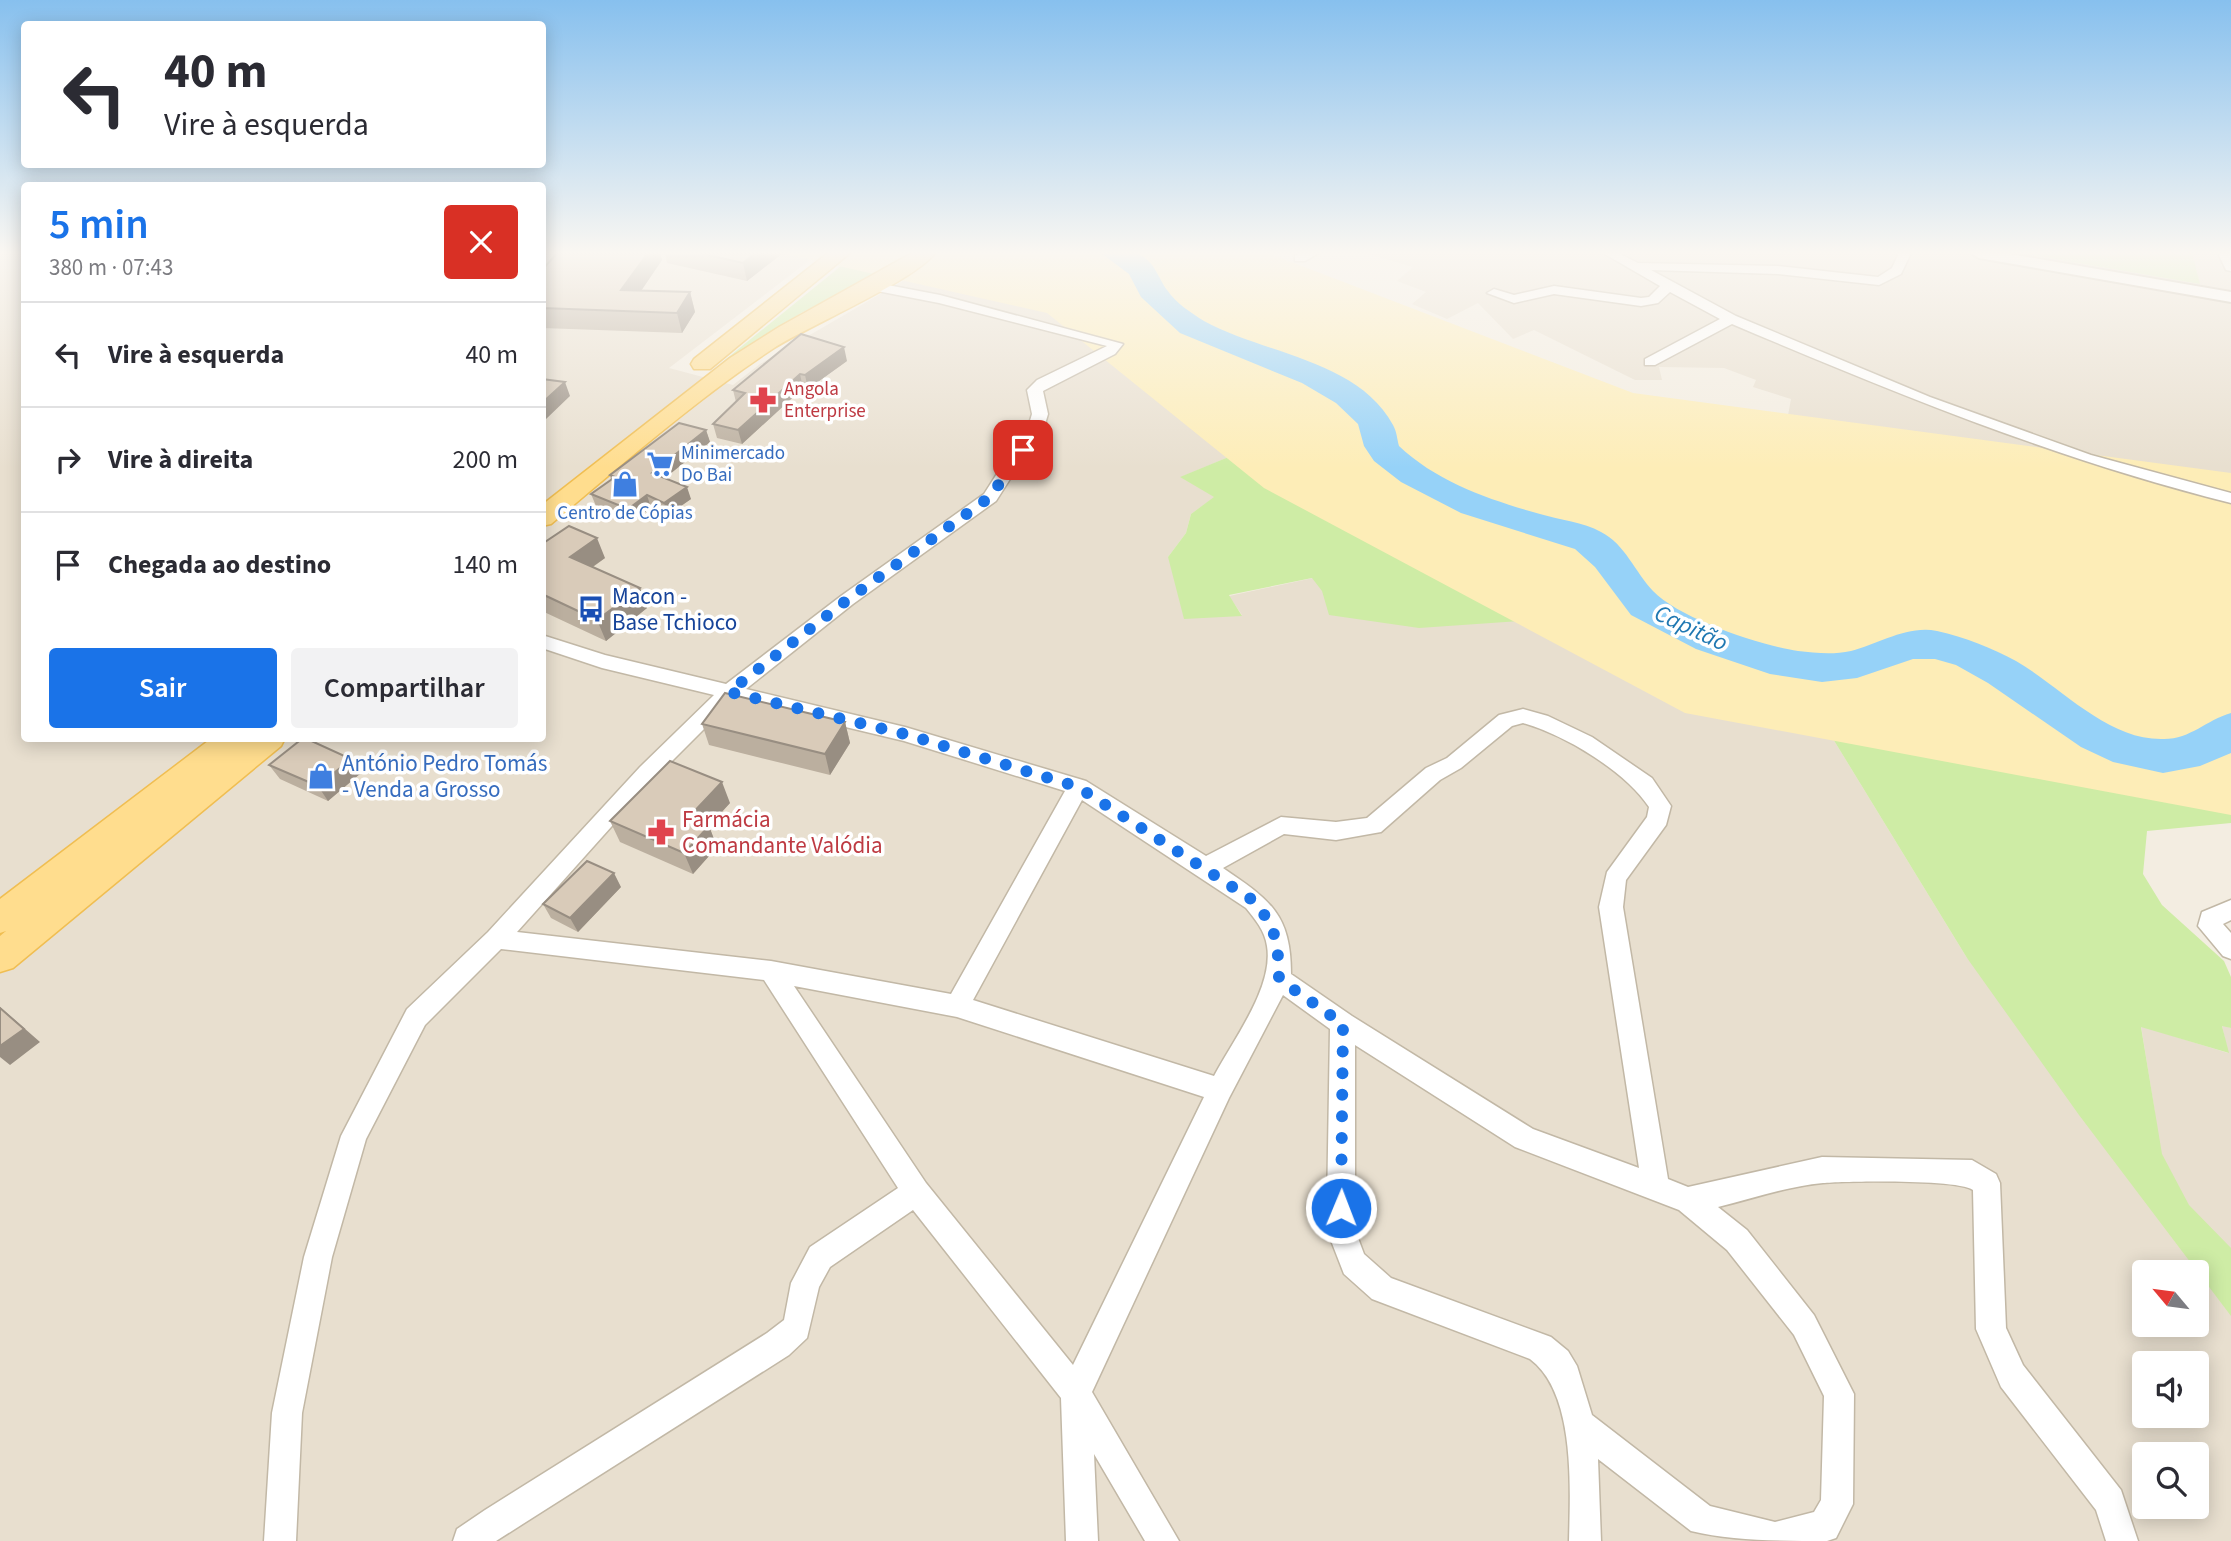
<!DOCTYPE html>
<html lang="pt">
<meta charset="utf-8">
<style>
body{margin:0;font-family:"Source Sans 3",sans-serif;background:#f2f2f3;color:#2b2b33;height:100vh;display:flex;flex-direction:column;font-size:26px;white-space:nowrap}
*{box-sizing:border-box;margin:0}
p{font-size:23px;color:#7c7c81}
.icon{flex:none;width:38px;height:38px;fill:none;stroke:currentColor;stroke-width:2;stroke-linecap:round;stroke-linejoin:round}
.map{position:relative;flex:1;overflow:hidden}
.details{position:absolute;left:21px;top:182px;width:525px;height:560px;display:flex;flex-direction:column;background:#fff;border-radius:7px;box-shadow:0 4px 18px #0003}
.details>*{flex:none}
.banner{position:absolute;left:21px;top:21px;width:525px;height:147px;border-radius:7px;box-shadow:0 4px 18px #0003;background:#fff;color:#2b2b33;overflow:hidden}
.needle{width:46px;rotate:299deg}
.fabs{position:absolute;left:2132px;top:1260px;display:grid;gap:14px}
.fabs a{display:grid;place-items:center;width:77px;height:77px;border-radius:7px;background:#fff;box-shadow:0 4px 18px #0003;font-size:35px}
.pin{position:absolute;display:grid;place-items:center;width:60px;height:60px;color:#fff;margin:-30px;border-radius:14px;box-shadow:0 4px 10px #0006}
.me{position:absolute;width:77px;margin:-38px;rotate:1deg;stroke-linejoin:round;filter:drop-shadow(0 0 5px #0008)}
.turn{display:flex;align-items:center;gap:24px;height:147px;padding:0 28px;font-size:32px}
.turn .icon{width:91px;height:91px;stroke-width:2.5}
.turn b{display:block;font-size:49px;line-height:60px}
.round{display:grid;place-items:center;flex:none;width:74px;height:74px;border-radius:7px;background:#f2f2f3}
.summary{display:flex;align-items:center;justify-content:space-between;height:119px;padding:0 28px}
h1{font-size:42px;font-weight:600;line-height:52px;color:#1a73e8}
.cta{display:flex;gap:14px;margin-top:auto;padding:14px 28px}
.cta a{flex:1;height:80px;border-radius:7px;background:#1a73e8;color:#fff;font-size:28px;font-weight:600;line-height:80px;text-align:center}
.cta a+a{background:#f2f2f3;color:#2b2b33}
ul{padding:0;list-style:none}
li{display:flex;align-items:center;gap:21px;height:105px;padding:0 28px;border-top:2px solid #e1e1e2}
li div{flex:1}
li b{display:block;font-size:26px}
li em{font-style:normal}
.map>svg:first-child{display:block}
</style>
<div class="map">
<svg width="2231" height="1541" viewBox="0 0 2231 1541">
<rect width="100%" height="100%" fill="#f3ede1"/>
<!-- residential -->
<path fill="#e8dfcf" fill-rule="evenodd" d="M0,253H24V738H542L543,253H819L669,368L733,385L760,364L951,253L1260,444L1181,477L1215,497L1191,514L1186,533L1168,557L1242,615L1229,596L1313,578L1365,561L1819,716L1967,958L2155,1113L2141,1026L2228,1053L2222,1025L2231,1028V1541H0ZM2144,1272H2196V1325H2144ZM2144,1363H2196V1416H2144ZM2144,1454H2196V1507H2144Z
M1364,253H2231V527L1784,437L1791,399L1753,387L1756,380L1724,368L1659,367L1662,380H1635L1534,330L1513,339L1478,303L1447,319L1412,304L1426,292L1397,281L1413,267Z"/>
<!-- green -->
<path fill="#ceeca5" d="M857,253L893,266L801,313L720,364Z
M2020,253H2192L2200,284Z
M1260,444L2231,606V823L2147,831L2143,874L2162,905L2224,961L2231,977V1028L2222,1026L2229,1053L2141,1027L2162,1154L2189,1205L2231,1248V1316L2079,1115L1967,958L1819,716L1520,621L1419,628L1329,615L1322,591L1312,578L1229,595L1242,616L1184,619L1168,557L1186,533L1191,514L1214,497L1180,477Z"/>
<!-- sand -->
<path fill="#fdedb7" d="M781,253H1268L1633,393L2231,473V815L1685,713L1264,488L1047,313Z"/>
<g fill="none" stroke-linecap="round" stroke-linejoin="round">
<!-- river -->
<path fill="#96d2f8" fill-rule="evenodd" d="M1101,253C1111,252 1128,250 1138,254C1155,261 1158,278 1167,290C1176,303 1191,313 1204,321C1264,354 1358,360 1393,425C1397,432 1397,439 1399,446C1437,482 1490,500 1540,514C1560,520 1583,522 1601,532C1625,544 1635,572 1653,591C1680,619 1760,645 1798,651C1815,653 1833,655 1851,651C1879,644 1907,625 1937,631C1965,637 1992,648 2016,661C2061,687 2108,741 2164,739C2191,739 2206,720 2231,713V753L2200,766L2163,773L2113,762L2081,747L1988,683L1956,665L1935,659H1913L1857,678L1822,682L1770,674L1696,649L1631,615L1595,567L1575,549L1461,513L1401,482L1374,461L1364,446L1358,424L1336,403L1302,383L1180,333L1141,297L1129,274Z"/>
<!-- minor casing -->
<g stroke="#c2b8a6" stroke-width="3">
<path id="minor" d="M1301,253H1319L1305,261H1295V255Z
M1603,253H1618L1638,263L1778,266L1878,277L1892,268L1899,253H1911L1901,274L1879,285L1778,274L1651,270L1736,316L1930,397L2091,455L2231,493V503C2058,460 1895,393 1732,324L1655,365H1645V359L1720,319L1670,292L1658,303L1641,306L1554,294L1514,303L1487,293L1494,289L1514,295L1554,286L1641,298L1649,297L1660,286Z
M2218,253H2230L2231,271L2226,270Z
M872,282L940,295L1123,344L1115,354L1043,391L1048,414L1045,424L996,501L853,604L746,689L905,727L1086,781L1206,856L1281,817L1336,822L1367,818L1426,768L1447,758L1499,715L1523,709L1548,716L1592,737L1652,778L1671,806L1666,825L1626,880L1623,907L1668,1179L1688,1187L1822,1157L1972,1160L1996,1174L2000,1183L2006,1328L2023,1365L2121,1490L2138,1541H2106L2096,1510L2001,1387L1976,1329L1973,1190C1958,1179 1846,1181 1823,1183C1788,1186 1752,1199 1718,1207L1747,1230L1814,1315L1854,1394L1853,1504L1836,1538L1827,1541C1783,1541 1732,1541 1691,1531L1598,1459L1601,1541H1569C1570,1489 1576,1393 1530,1359L1372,1299L1344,1274L1330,1238L1327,1208L1330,1029L1283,995L1229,1098L1092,1392L1179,1541H1145L1094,1454L1098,1541H1066L1061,1398L913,1210L830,1267L819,1287L807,1338L789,1355L496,1541H453L457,1529L485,1510L767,1333L784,1320L791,1283L810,1247L898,1188L764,980L501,949L425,1025L366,1139L332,1257L302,1413L296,1541H264L272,1413L304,1257L341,1136L407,1009L488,932L640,767L714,695L602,668L542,648V635L605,655L726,684L841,596L984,494L1029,424L1032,414L1027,390L1037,380L1107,346L939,303L867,289L865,286ZM733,700L904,741L1065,791L951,994L771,961L517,932L654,779ZM1523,723C1565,735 1625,771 1649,807L1647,817L1607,872L1599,907L1639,1168L1533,1129L1352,1016L1291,974C1291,914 1270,900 1223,868L1284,834L1336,840L1381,832L1440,780L1461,768L1512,726ZM1082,800L1246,908C1255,919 1265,931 1267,946C1274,987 1233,1040 1214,1076L973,1000ZM794,986L957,1017L1204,1097L1073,1365L926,1183ZM1355,1045L1515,1147L1679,1210L1727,1250L1794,1335L1824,1396L1821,1500L1814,1512L1775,1522L1710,1506L1592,1415L1577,1366L1568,1351L1551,1337L1391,1278L1364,1254L1358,1238L1355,1208Z
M2231,900V920L2223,924L2231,933V959L2223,956L2198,926L2202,912Z"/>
</g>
<!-- tertiary casing -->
<g stroke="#c2b8a6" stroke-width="4">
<path id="tertiary" d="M1971,253H2004L2231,292V302L1979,258Z"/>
</g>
<!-- primary casing -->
<g stroke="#f0be52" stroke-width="3">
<path id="primary" d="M828,253H850L710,369H694L691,364L694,359Z
M912,253H935C914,281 810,325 774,348C695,400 624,463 551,524L542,526V505L730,358L779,327Z
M212,738H285L281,746L13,968L0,972V936L6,931L0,933V899Z"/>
</g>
<!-- minor -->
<use href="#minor" fill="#fff" fill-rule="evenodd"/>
<!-- tertiary -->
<use href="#tertiary" fill="#fff" fill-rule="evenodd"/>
<!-- primary -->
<use href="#primary" fill="#ffdd8e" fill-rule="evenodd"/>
</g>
<!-- wall -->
<path fill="#bbaf9f" d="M551,253H660L662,260L641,291L690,292L695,312L682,333L542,328V270L556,253Z
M665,253H783L747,281L667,263Z
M847,361L808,389L803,388L742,444L717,438L713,424L736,402L733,390Z
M706,430L710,442L665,478L691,499L668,515L651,508L632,521L596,506L591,494L611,480L610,475Z
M542,544L605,558L593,567L640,588L647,608L606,641L542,611Z
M845,722L850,743L830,775L709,745L702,724Z
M351,759L361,773L328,801L280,779L269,765Z
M730,803L709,826L717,847L693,874L620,842L610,821Z
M621,887L578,932L551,918L543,904Z"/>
<!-- shaded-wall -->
<path fill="#988e82" d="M648,253H660L662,260L628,310L621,290Z
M755,253H783L747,281L743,263Z
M690,292L695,312L682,333L677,313Z
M844,347L847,361L808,389L805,375Z
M800,374L803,388L742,444L738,430Z
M565,382L570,396L545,420L542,414V403Z
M706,430L710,442L656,485L652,473Z
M687,487L691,499L668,515L664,503Z
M647,495L651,508L632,521L628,509Z
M597,538L605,558L578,577L570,557Z
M640,588L647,608L606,641L597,620Z
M845,722L850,743L830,775L825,754Z
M351,759L361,773L328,801L318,786Z
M722,782L730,803L709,826L717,847L693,874L684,853L689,817Z
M614,873L621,887L578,932L570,918Z
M0,1007L40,1042L10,1065L0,1057Z"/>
<!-- building -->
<path fill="#d9cbb9" stroke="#988e82" stroke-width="2" d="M557,253H648L621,290L690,292L677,313L542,308V270Z
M699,253H755L743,263Z
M801,334L844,347L805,375L800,374L738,430L713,424L745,393L733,390Z
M542,379L565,382L542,403Z
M679,423L706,430L652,473L687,487L664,503L647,495L628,509L591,494L615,477L610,475Z
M569,526L597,538L570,557L640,588L597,620L542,594V544Z
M725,693L845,722L825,754L702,724Z
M303,738H305L351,759L318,786L269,765Z
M670,761L722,782L689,817L709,826L684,853L610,821Z
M587,861L614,873L570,918L543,904Z
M0,1008L24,1029L0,1046Z"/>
<!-- sky -->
<linearGradient id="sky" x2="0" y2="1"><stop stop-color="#87c0ee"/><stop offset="0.54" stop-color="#faf7f2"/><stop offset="1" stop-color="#faf7f2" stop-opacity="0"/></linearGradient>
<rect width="2231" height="468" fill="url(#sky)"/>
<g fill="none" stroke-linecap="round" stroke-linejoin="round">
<!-- route -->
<path stroke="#1a73e8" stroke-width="12" stroke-dasharray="0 21.6" d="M1023,450L990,497L847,600L729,692L905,734L1078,787L1254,901C1277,929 1278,943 1279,979L1343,1024L1341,1208"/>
</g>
<!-- icons -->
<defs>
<g id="pharmacy-bare" transform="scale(2.1)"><path d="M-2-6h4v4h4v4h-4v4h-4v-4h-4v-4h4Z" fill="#e0444e" stroke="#fff" stroke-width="2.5" paint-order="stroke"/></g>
<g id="supermarket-bare" transform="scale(2.1)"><path d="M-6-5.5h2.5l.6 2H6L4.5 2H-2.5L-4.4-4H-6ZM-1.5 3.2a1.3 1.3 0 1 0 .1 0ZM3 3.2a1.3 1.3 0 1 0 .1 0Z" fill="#3f7fe0" stroke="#fff" stroke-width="2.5" paint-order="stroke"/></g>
<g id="shop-bare" transform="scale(2.1)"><path d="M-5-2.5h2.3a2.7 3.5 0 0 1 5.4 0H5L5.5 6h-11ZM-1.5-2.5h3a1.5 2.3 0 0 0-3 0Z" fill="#3f7fe0" stroke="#fff" stroke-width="2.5" paint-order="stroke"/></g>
<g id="bus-bare" transform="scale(2.1)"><path d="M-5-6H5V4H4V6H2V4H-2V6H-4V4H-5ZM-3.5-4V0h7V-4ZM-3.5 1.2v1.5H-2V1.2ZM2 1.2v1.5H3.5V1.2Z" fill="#1a4fb4" stroke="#fff" stroke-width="2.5" paint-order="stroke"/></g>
</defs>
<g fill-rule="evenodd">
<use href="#pharmacy-bare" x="763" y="400"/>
<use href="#supermarket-bare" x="660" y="464"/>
<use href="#shop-bare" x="625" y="484"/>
<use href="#bus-bare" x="591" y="609"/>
<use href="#shop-bare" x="321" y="776"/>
<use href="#pharmacy-bare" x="661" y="832"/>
</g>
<g text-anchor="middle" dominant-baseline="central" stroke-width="7" stroke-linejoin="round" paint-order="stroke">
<!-- far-health labels -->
<g font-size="19" fill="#be3a42" stroke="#fff" text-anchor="start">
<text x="784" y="389">Angola<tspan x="784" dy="22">Enterprise</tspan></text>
</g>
<!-- far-shop labels -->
<g font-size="19" fill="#366cbe" stroke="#fff" text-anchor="start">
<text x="681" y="453">Minimercado<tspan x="681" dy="22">Do Bai</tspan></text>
<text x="625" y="513" text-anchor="middle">Centro de Cópias</text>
</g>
<!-- transit labels -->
<g font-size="23" fill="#164399" stroke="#fff" text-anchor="start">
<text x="612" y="596">Macon -<tspan x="612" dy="26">Base Tchioco</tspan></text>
</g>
<!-- shop labels -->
<g font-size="23" fill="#366cbe" stroke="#fff" text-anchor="start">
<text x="342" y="763">António Pedro Tomás<tspan x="342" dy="26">- Venda a Grosso</tspan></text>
</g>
<!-- health labels -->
<g font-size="23" fill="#be3a42" stroke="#fff" text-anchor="start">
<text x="682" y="819">Farmácia<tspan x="682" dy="26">Comandante Valódia</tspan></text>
</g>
<!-- water labels -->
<g font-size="24" font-style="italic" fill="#1f78b2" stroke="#fff">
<text transform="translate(1691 628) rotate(25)">Capitão</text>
</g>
</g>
</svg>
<div class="fabs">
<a><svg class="needle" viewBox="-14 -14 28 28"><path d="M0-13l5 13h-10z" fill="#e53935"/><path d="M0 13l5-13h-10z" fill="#7c7c81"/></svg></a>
<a><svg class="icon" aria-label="sound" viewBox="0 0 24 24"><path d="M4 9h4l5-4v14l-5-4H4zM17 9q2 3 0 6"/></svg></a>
<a><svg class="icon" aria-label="search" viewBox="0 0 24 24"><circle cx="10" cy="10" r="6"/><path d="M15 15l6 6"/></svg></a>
</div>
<div class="pin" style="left:1023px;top:450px;background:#d93025"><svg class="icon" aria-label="arrive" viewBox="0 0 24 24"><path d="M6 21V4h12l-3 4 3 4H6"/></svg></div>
<svg class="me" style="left:1341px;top:1208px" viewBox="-20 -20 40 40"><circle r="17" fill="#1a73e8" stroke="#fff" stroke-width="3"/><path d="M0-11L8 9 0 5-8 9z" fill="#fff"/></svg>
<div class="banner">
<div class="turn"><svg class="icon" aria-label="left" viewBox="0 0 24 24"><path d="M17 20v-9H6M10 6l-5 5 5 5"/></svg><div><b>40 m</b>Vire à esquerda</div></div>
</div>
<section class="details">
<div class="summary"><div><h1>5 min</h1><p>380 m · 07:43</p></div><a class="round" style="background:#d93025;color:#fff"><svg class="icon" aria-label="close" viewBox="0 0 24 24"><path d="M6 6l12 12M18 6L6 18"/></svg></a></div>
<ul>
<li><svg class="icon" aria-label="left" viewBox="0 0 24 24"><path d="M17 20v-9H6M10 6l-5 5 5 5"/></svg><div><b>Vire à esquerda</b></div><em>40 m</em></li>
<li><svg class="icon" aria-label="right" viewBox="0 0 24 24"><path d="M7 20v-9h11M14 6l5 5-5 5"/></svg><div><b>Vire à direita</b></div><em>200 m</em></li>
<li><svg class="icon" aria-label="arrive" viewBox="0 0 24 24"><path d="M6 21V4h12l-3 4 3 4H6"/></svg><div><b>Chegada ao destino</b></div><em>140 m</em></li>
</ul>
<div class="cta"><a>Sair</a><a>Compartilhar</a></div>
</section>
</div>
